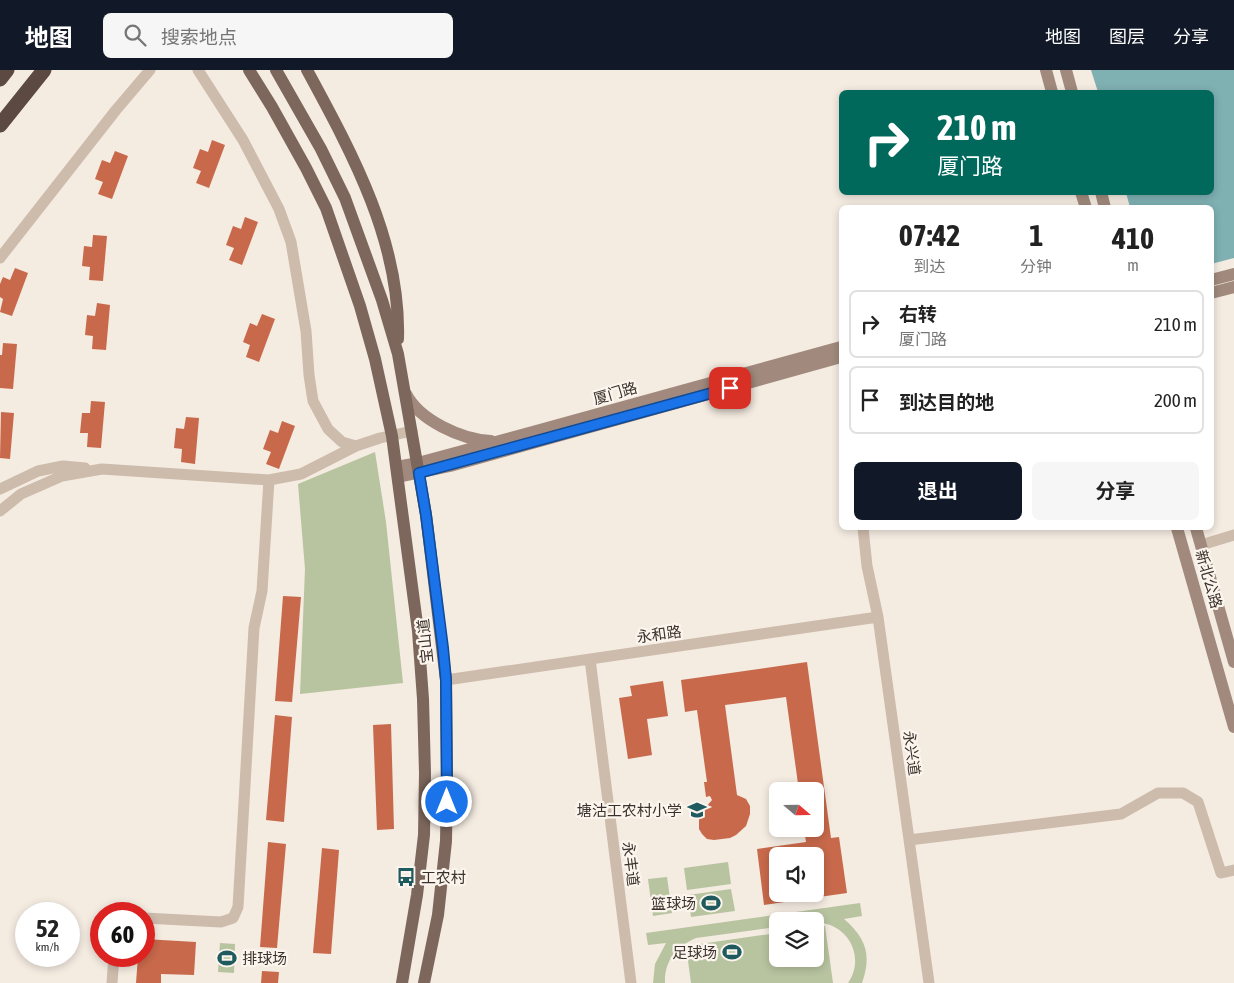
<!DOCTYPE html>
<html lang="zh">
<meta charset="utf-8">
<style>
body{margin:0;font-family:"Asap Condensed","Noto Sans SC",sans-serif;background:#f6f6f6;color:#222;height:100vh;display:flex;flex-direction:column;font-size:19px;white-space:nowrap}
*{box-sizing:border-box;margin:0}
p{font-size:16px;color:#767676}
.icon{flex:none;width:28px;height:28px;fill:none;stroke:currentColor;stroke-width:2;stroke-linecap:round;stroke-linejoin:round}
.map{position:relative;flex:1;overflow:hidden}
.details{position:absolute;left:839px;top:135px;width:375px;height:325px;display:flex;flex-direction:column;background:#fff;border-radius:8px;box-shadow:0 2px 8px #0003}
.details>*{flex:none}
.top-card{position:absolute;left:839px;top:20px;width:375px;height:105px;border-radius:8px;box-shadow:0 2px 8px #0003;background:#00695c;color:#fff;overflow:hidden}
.needle{width:32px;rotate:110deg}
.buttons{position:absolute;left:769px;top:712px;display:grid;gap:10px}
.buttons a{display:grid;place-items:center;width:55px;height:55px;border-radius:8px;background:#fff;box-shadow:0 2px 8px #0003;font-size:25px}
.speed{position:absolute;left:15px;top:832px;display:flex;gap:10px;font-size:25px;font-weight:700;text-align:center}
.speed>*{display:grid;place-content:center;width:65px;height:65px;border-radius:50%;background:#fff;box-shadow:0 2px 8px #0003;line-height:1}
.speed small{font-size:12px;font-weight:400}
.speed .limit{border:8px solid #d22;background:#fff;color:#111}
.pin{position:absolute;display:grid;place-items:center;width:42px;height:42px;color:#fff;margin:-21px;border-radius:10px;box-shadow:0 2px 8px #0006}
.me{position:absolute;width:55px;margin:-28px;rotate:0deg;stroke-linejoin:round;filter:drop-shadow(0 0 4px #0008)}
.turn{display:flex;align-items:center;gap:18px;height:105px;padding:0 15px;font-size:22px}
.turn .icon{width:65px;height:65px;stroke-width:2.5}
.turn b{display:block;font-size:35px;line-height:42px}
.eta{display:flex;justify-content:space-evenly;align-items:center;height:85px;text-align:center}
.eta b{font-size:30px;font-weight:700;line-height:35px}
.action{display:flex;gap:10px;margin-top:auto;padding:10px 15px}
.action a{flex:1;height:58px;border-radius:8px;background:#111827;color:#fff;font-size:20px;font-weight:700;line-height:58px;text-align:center}
.action a+a{background:#f6f6f6;color:#222}
ul{padding:0;list-style:none}
li{display:flex;align-items:center;gap:15px;height:68px;margin:0 10px 8px;padding:0 5px;border:2px solid #e0e0e0;border-radius:8px}
li div{flex:1}
li b{display:block;font-size:19px}
li em{font-style:normal}
header{display:flex;align-items:center;gap:30px;box-sizing:border-box;height:70px;padding:0 25px;background:#111827;color:#fff}
header strong{font-size:24px}
nav{display:flex;gap:28px;margin-inline-start:auto;font-size:18px}
.search{width:350px;height:45px;background:#f6f6f6;display:flex;align-items:center;gap:12px;box-sizing:border-box;padding:0 18px;border-radius:8px;color:#767676;font-size:19px}
.map>svg:first-child{display:block}
</style>
<header>
<strong>地图</strong>
<div class="search"><svg class="icon" aria-label="search" viewBox="0 0 24 24"><circle cx="10" cy="10" r="6"/><path d="M15 15l6 6"/></svg>搜索地点</div>
<nav><a>地图</a><a>图层</a><a>分享</a></nav>
</header>
<div class="map">
<svg width="1234" height="913" viewBox="0 0 1234 913">
<rect width="100%" height="100%" fill="#f4ebe1"/>
<!-- green -->
<path fill="#b8c4a0" d="M375,382L386,452L403,613L300,624L305,499L298,414Z
M728,792L731,814L687,820L684,798Z
M667,807L672,843L653,846L648,809Z
M731,819L735,841L691,847L688,825Z
M860,833L862,846L844,849C866,868 872,885 862,913H848C864,890 852,859 823,853C809,850 793,851 778,851L777,857L696,868C677,876 664,891 665,913H653L655,894L666,873L648,875L646,863Z
M825,856L833,913H691L686,876L777,863L778,889H815V858Z
M220,873L235,874L234,903L218,902Z"/>
<!-- water -->
<path fill="#7fb0b2" d="M1091,0H1234V188L1211,194V138L1130,137L1126,123L1211,122V22H1098Z"/>
<!-- building -->
<path fill="#c8694b" fill-rule="evenodd" d="M212,70L225,75L209,118L196,113L201,101L193,98L200,79L208,82Z
M115,81L128,86L112,129L98,124L103,112L95,109L102,90L110,93Z
M245,147L258,152L242,195L229,190L234,178L226,175L233,156L241,159Z
M93,165L107,166L103,211L89,210L90,197L82,196L84,176L92,177Z
M15,198L28,203L12,246L0,242L3,229L0,227V214L3,207L10,210Z
M97,233L110,235L106,280L92,279L93,266L85,265L87,245L95,246Z
M262,244L275,249L259,292L246,287L250,275L243,272L250,253L257,256Z
M3,273L17,274L13,319L0,318V285H2Z
M91,331L105,332L101,378L87,377L88,363H80L82,343H90Z
M1,342L14,343L10,389L0,388Z
M186,347L199,348L195,394L181,392L182,379L174,378L176,358L184,359Z
M282,351L295,356L279,399L266,394L271,382L263,379L270,360L278,363Z
M283,526L301,527L292,632L275,631Z
M807,592L831,768L839,767L847,823L764,835L757,779L806,772L804,759H815V721H799L786,627L725,635L737,725L746,729L750,736V744L746,756L736,765L730,768L714,770L707,769L702,764L699,759V745L712,730L710,726L706,727L704,712H707L697,640L685,642L681,610ZM778,786H815V824H778Z
M663,611L668,646L647,649L652,685L628,689L619,628L632,626L630,616Z
M275,645L292,647L284,752L266,750Z
M391,654L394,759L377,760L373,655Z
M268,772L286,774L277,878L260,877Z
M322,778L339,780L331,884L313,883Z
M144,869L196,872L194,905L161,904V913H136L138,886H144Z
M262,901L279,902L278,913H261Z"/>
<g fill="none" stroke-linecap="round" stroke-linejoin="round">
<!-- street -->
<path stroke="#cdbbac" stroke-width="11" d="M198,0L243,70L279,139L291,172L306,261L309,305L313,331L328,359L342,372L356,376
M0,188L116,40L150,0
M0,419L38,401L63,396L85,398
M0,441L21,424L62,406L102,399L269,410L301,404L356,376L380,368L412,361
M863,458L867,496L878,547L929,913
M1201,475L1234,465
M590,589L631,913
M446,610L878,547
M909,770L1121,744L1158,723H1183L1198,732L1221,803L1234,800
M144,848L221,852L233,848L238,837L254,558L262,521L269,410
M112,913L114,886"/>
<!-- secondary -->
<path stroke="#a18a7d" stroke-width="12" d="M1046,0L1052,22
M1066,0L1072,22
M1081,122L1086,138
M1101,122L1105,138
M1211,210L1234,204
M1211,223L1234,217
M406,324C419,350 462,370 491,371
M397,397L418,393L529,363L841,277
M398,407L450,396L841,287
M1177,458L1234,657
M1196,458L1234,592"/>
<!-- primary -->
<path stroke="#7d675c" stroke-width="12" d="M249,0L272,37L306,98L326,138L360,236L375,289L392,366L418,561L423,629L425,703L424,765L417,825L402,913
M276,0L321,79L345,128L382,230L398,284L426,445L446,610L447,713L446,771L438,845L424,913
M307,0C352,83 401,172 398,269"/>
<!-- highway -->
<path stroke="#5c4a42" stroke-width="15" d="M0,9L7,0
M0,55L44,0"/>
</g>
<g fill="none" stroke-linecap="round" stroke-linejoin="round">
<!-- route casing -->
<g stroke="#114b97" stroke-width="12">
<path id="route" d="M447,732L446,610L443,578L426,445L419,403L730,318"/>
</g>
<!-- route -->
<use href="#route" stroke="#1a73e8" stroke-width="9"/>
</g>
<!-- icons -->
<defs>
<g id="school-bare" transform="scale(1.5)"><path d="M0-5L7-2L0 1L-7-2ZM-4 1L0 2.5L4 1V4Q0 6-4 4Z" fill="#1f5a5e" stroke="#fbf5ee" stroke-width="2.5" paint-order="stroke"/></g>
<g id="bus-bare" transform="scale(1.5)"><path d="M-5-6H5V4H4V6H2V4H-2V6H-4V4H-5ZM-3.5-4V0h7V-4ZM-3.5 1.2v1.5H-2V1.2ZM2 1.2v1.5H3.5V1.2Z" fill="#1f5a5e" stroke="#fbf5ee" stroke-width="2.5" paint-order="stroke"/></g>
<g id="stadium-bare" transform="scale(1.5)"><path d="M0-5a6.5 5 0 1 0 0 10a6.5 5 0 1 0 0-10ZM-3.5-1.8h7v3.6h-7Z" fill="#1f5a5e" stroke="#fbf5ee" stroke-width="2.5" paint-order="stroke"/></g>
</defs>
<g fill-rule="evenodd">
<use href="#school-bare" x="697" y="740"/>
<use href="#bus-bare" x="406" y="807"/>
<use href="#stadium-bare" x="711" y="833"/>
<use href="#stadium-bare" x="732" y="882"/>
<use href="#stadium-bare" x="227" y="888"/>
</g>
<g text-anchor="middle" dominant-baseline="central" stroke-width="4.5" stroke-linejoin="round" paint-order="stroke">
<!-- street labels -->
<g font-size="15" fill="#3b302b" stroke="#fbf5ee">
<text transform="translate(615 323) rotate(-16)">厦门路</text>
<text transform="translate(1209 509) rotate(74)">新北公路</text>
<text transform="translate(659 564) rotate(-8)">永和路</text>
<text transform="translate(425 571) rotate(-96)">宝山道</text>
<text transform="translate(912 683) rotate(82)">永兴道</text>
<text transform="translate(631 794) rotate(83)">永丰道</text>
</g>
<!-- poi labels -->
<g font-size="15" fill="#3b302b" stroke="#fbf5ee" text-anchor="end">
<text x="682" y="740">塘沽工农村小学</text>
<text x="421" y="807" text-anchor="start">工农村</text>
<text x="696" y="833">篮球场</text>
<text x="717" y="882">足球场</text>
<text x="242" y="888" text-anchor="start">排球场</text>
</g>
</g>
</svg>
<div class="buttons">
<a><svg class="needle" viewBox="-14 -14 28 28"><path d="M0-13l5 13h-10z" fill="#e53935"/><path d="M0 13l5-13h-10z" fill="#767676"/></svg></a>
<a><svg class="icon" aria-label="sound" viewBox="0 0 24 24"><path d="M4 9h4l5-4v14l-5-4H4zM17 9q2 3 0 6"/></svg></a>
<a><svg class="icon" aria-label="layers" viewBox="0 0 24 24"><path d="M12 4l9 5-9 5-9-5zM3 14l9 5 9-5"/></svg></a>
</div>
<div class="speed"><div>52<small>km/h</small></div><div class="limit">60</div></div>
<div class="pin" style="left:730px;top:318px;background:#d93025"><svg class="icon" aria-label="arrive" viewBox="0 0 24 24"><path d="M6 21V4h12l-3 4 3 4H6"/></svg></div>
<svg class="me" style="left:447px;top:732px" viewBox="-20 -20 40 40"><circle r="17" fill="#1a73e8" stroke="#fff" stroke-width="3"/><path d="M0-11L8 9 0 5-8 9z" fill="#fff"/></svg>
<div class="top-card">
<div class="turn"><svg class="icon" aria-label="right" viewBox="0 0 24 24"><path d="M7 20v-9h11M14 6l5 5-5 5"/></svg><div><b>210 m</b>厦门路</div></div>
</div>
<section class="details">
<div class="eta">
<div><b>07:42</b><p>到达</p></div>
<div><b>1</b><p>分钟</p></div>
<div><b>410</b><p>m</p></div>
</div>
<ul>
<li><svg class="icon" aria-label="right" viewBox="0 0 24 24"><path d="M7 20v-9h11M14 6l5 5-5 5"/></svg><div><b>右转</b><p>厦门路</p></div><em>210 m</em></li>
<li><svg class="icon" aria-label="arrive" viewBox="0 0 24 24"><path d="M6 21V4h12l-3 4 3 4H6"/></svg><div><b>到达目的地</b></div><em>200 m</em></li>
</ul>
<div class="action"><a>退出</a><a>分享</a></div>
</section>
</div>
